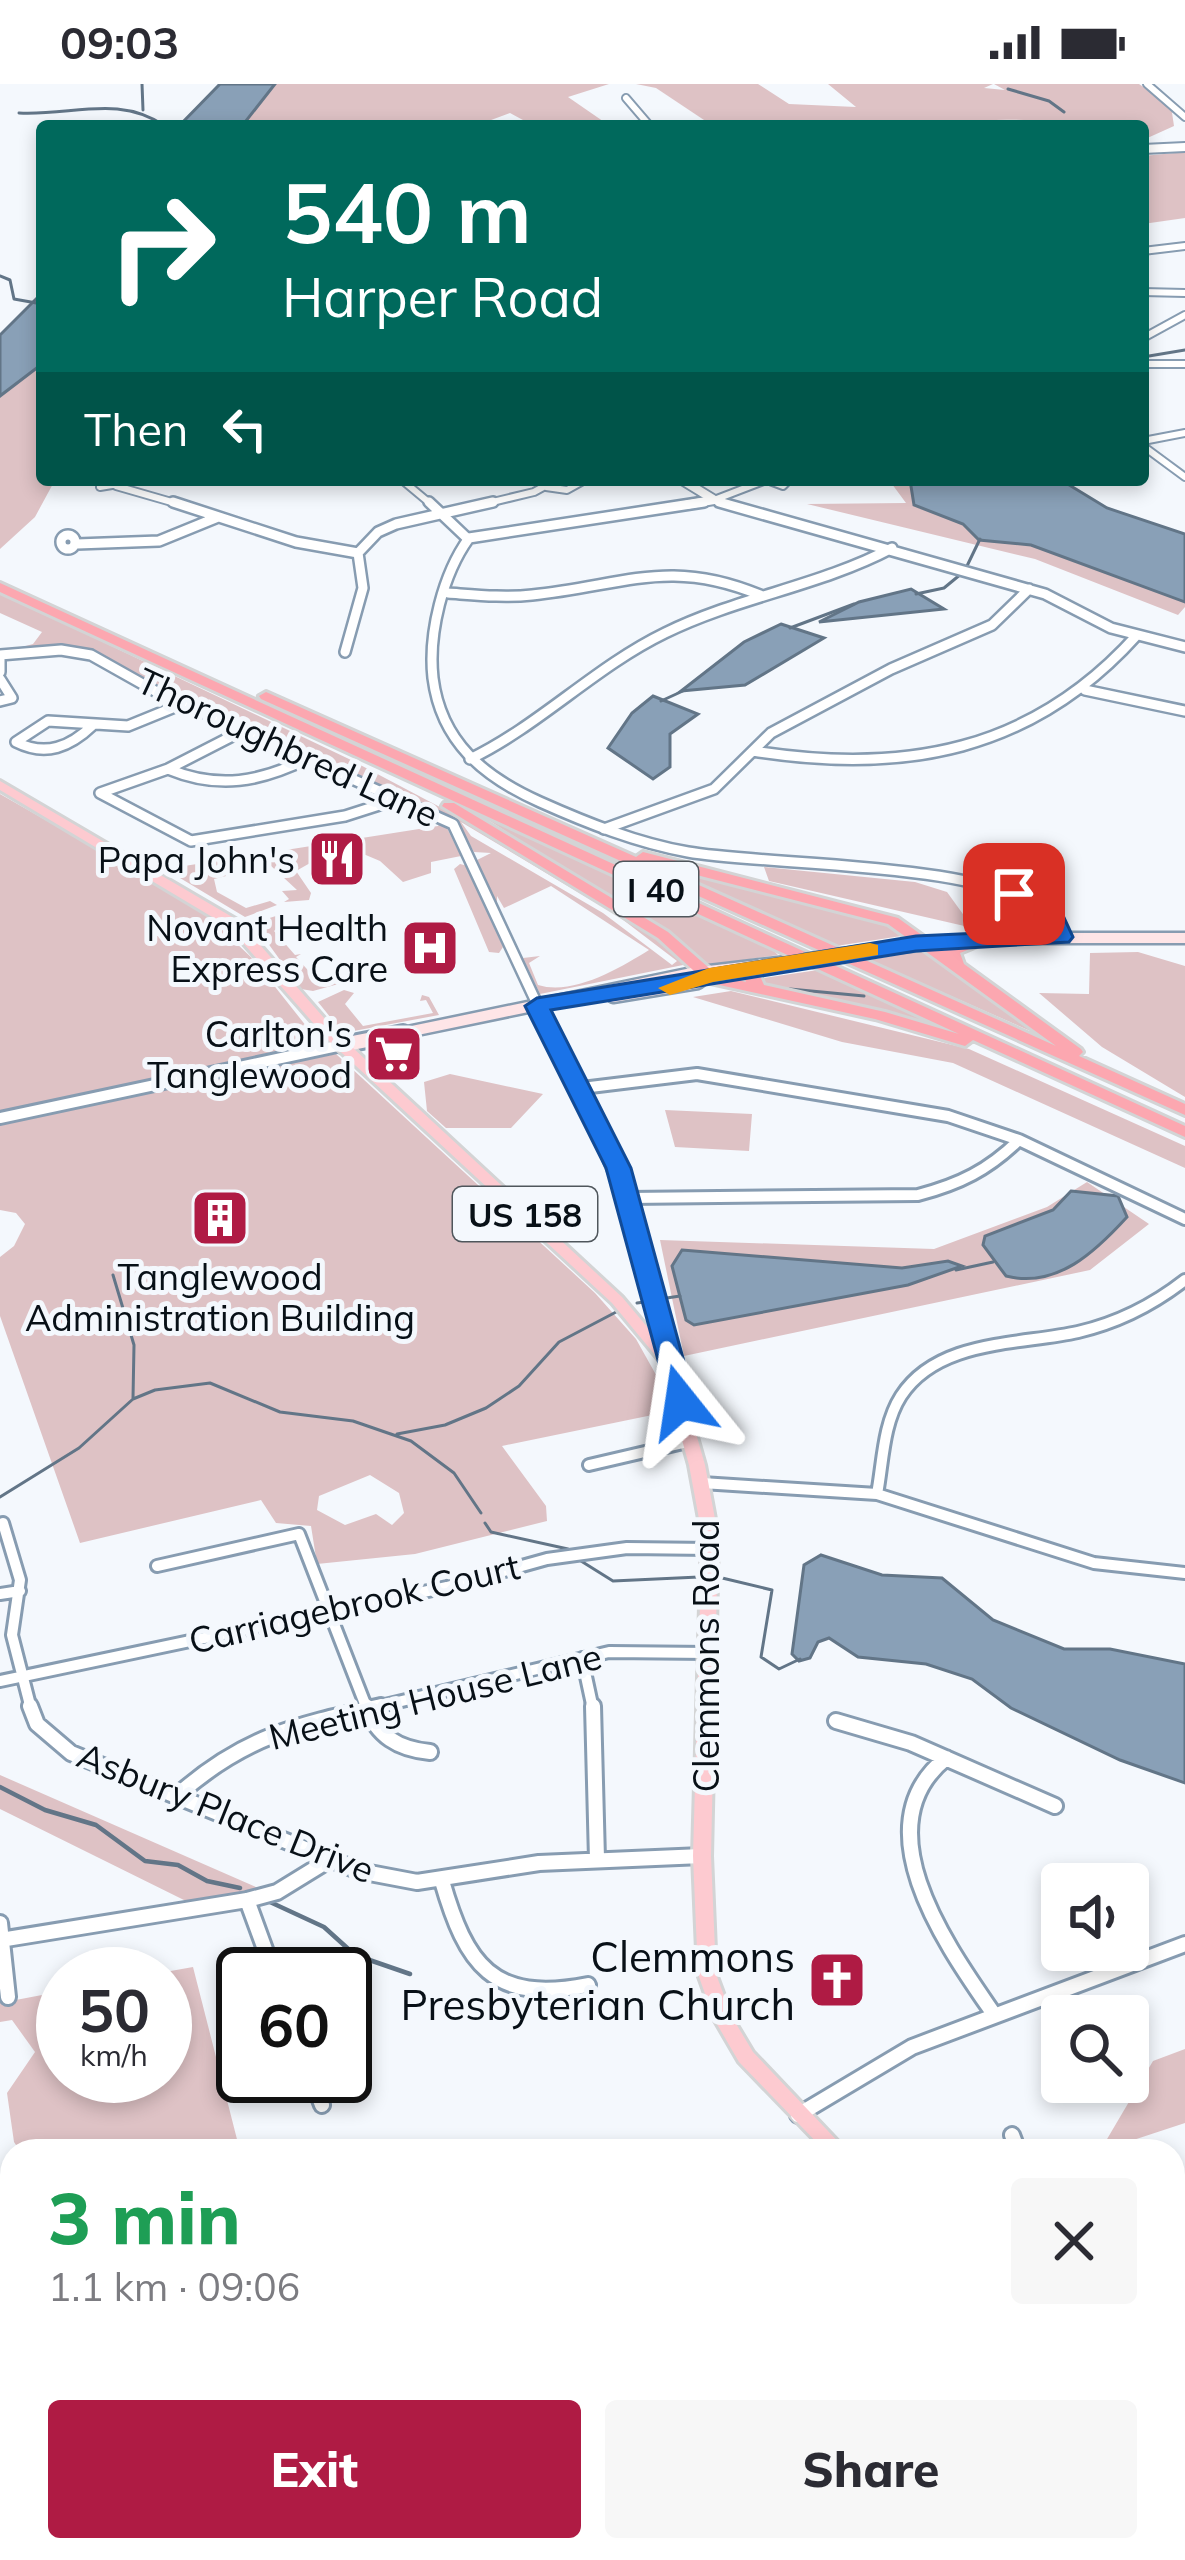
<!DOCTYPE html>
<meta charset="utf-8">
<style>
body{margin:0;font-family:Mulish,sans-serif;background:#f7f7f7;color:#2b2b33;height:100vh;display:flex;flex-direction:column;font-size:45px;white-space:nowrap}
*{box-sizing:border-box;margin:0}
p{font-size:39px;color:#7c7c81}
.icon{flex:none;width:66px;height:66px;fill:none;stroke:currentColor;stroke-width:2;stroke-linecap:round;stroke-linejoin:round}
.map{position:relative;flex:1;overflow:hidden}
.side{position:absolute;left:0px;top:2055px;width:1185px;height:423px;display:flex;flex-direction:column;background:#fff;border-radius:36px 36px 0 0;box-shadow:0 6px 18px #0003}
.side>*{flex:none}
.hud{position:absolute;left:36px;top:36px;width:1113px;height:366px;border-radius:12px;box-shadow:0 6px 18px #0003;background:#00695c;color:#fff;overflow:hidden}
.tools{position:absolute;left:1041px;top:1779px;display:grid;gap:24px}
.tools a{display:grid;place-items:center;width:108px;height:108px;border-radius:12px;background:#fff;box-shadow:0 6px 18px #0003;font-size:60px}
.speed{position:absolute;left:36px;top:1863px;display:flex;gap:24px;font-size:60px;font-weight:700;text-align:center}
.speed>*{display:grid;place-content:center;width:156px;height:156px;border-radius:50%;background:#fff;box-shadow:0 6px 18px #0003;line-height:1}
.speed small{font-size:30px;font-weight:400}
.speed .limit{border:6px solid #111;border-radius:18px;background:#fff;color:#111}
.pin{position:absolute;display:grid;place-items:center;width:102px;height:102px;color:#fff;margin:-51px;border-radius:24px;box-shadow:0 6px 18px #0006}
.me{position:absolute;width:132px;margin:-66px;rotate:345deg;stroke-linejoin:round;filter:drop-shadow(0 0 9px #0008)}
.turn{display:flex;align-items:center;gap:42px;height:252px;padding:0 48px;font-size:54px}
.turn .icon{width:156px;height:156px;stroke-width:2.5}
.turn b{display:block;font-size:84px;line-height:102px}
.then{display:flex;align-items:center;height:114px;padding:0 48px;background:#0003;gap:24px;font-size:45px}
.round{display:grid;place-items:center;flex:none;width:126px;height:126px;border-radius:12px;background:#f7f7f7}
.head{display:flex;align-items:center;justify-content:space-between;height:204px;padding:0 48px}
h1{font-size:72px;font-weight:800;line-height:90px;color:#1e9e55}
.action{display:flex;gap:24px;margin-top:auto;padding:24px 48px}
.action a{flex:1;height:138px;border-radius:12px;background:#af1b44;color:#fff;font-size:48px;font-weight:800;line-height:138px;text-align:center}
.action a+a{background:#f7f7f7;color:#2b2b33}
.status{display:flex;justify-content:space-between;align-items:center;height:84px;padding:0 60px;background:#fff;direction:ltr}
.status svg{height:33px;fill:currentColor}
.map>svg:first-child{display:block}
</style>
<div class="status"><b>09:03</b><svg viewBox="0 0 49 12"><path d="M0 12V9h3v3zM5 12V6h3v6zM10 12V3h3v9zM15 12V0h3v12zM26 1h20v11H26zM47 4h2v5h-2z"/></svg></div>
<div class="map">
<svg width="1185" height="2476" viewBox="0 0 1185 2476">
<rect width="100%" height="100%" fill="#f4f8fd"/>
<!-- green -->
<path fill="#dec2c5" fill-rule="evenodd" d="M275,0H609L568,13L610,42H534L510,29L475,42H242Z
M636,0H758L789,20L856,23L828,0H993L984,4L1005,6L994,0H1139L1171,22L1174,42L1143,56V42C1078,42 1026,31 961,38L977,42H666L704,36L656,4Z
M1185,68V134L1143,140V72Z
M42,280V396H55L35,433L0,465V312Z
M889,396H910L919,424L963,440L979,456L1031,461L1185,518V523L1178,531L1035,475L807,420L906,419Z
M0,509L349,675L472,740L662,855L688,880L540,910L523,874L540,872L529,879L538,901C573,912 620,884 649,866L551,802L504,824L497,812V823L477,776L491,769L474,768L459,742L130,588L61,561L0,569L33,560L42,548L0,529ZM461,738L618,832L677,877L672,881L603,829L471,752Z
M0,710L198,823L253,875L318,957L0,1033Z
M482,732L773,866L778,871L703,882L634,830Z
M443,736L461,772L431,778V789L403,798L380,777L342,761L296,787L311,809L309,816L284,818L289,815L282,807L297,806L270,781L214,795L217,808L246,824L270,817L277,821L245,833L165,785L438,742Z
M460,780L468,782L503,863L499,869L489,868L454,785Z
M658,781L868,831L908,851L836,862L654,783Z
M764,783L915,798L947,808L973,844L769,797Z
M279,831L288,834L274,847L295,871L301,870L296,873L315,894L342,899L313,907L301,905L257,844V838Z
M920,867L933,869L1044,953L869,876Z
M1138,868L1185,882V1013L1102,963L1039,909L1089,910L1090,869Z
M818,886L942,944L762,902L757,895Z
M344,906L354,909L345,920L363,942L433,929L426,916L420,917L422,911L429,913L439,931L343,949L318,918Z
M731,907L969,965L1185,1062V1084L953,979L842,958L693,913Z
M336,970L595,1209L636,1255L660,1298L667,1328L502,1362L546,1422L547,1437L415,1470L317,1480L311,1442L276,1439L261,1416L80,1459L0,1232V1173L14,1162L25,1140L16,1129L0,1126V1038ZM370,1391L399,1409L404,1429L392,1441L376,1430L345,1441L317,1426L319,1412Z
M450,990L543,1010L511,1044H446L427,1027L424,998Z
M665,1026L752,1030L749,1067L675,1063Z
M1087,1098L1149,1140L1090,1186L684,1272L660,1156L934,1165L1047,1123Z
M0,1691L258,1804L190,1819L0,1725Z
M193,1883L240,2067H20L14,2058L7,2009L35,1968L12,1936L0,1938V1919L63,1907V1992H165V1890H154Z
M1185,1965V2039L1100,2067L1153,1977Z"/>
<!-- water -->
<path fill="#89a0b7" stroke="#627587" stroke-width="3" d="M220,0H275L242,42H179Z
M42,209V280L0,312V251Z
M910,396H1061L1107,424L1185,450V518L1031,461L979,456L963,440L914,421Z
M911,505L944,525L819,538L859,518Z
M781,540L824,554L745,601L681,607L744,558Z
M653,612L698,630L670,650V683L653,695L608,664L632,629Z
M1071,1107L1118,1112L1127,1133C1096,1167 1057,1205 1006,1192L983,1161L985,1152L1053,1126Z
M682,1166L902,1184L948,1177L962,1182L908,1201L694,1241L686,1236L672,1182Z
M821,1471L882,1491L942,1494L993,1536L1064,1565H1110L1185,1580V1699L1120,1676L1011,1624L972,1595L926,1580L858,1573L829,1554L818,1558L810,1574L799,1577L792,1570L804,1481Z"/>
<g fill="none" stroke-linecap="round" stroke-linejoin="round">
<!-- stream-far1 -->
<path stroke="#627587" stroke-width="3" d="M142,0L143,26
M1008,5L1049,17L1064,28
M19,29C72,32 118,10 165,42
M0,192L10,196L14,215L42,220
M1143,273L1185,266
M966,484L980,455
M916,510L944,504L961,490
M790,544L854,520
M661,617L685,606
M790,905L864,912
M956,1186L993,1178
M113,1191L134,1261L133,1314
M660,1215L680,1212
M637,1219L652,1217
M397,1350L445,1341L486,1324L519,1302L559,1258L618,1227
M0,1413L79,1364L133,1315L155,1306L210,1299L280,1328L353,1337L411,1357L454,1389L481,1429
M485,1439L491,1448L568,1465
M581,1477L613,1497L699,1493
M718,1493L772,1506L761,1573L779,1585L800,1575"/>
<!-- stream -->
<path stroke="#627587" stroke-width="4.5" d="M0,1703L45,1726L96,1741L145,1777L178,1781L207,1797L240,1804
M270,1818L324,1843L355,1871L410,1890"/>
<!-- minor-far3 casing -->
<g stroke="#879cb1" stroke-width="10">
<path id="minor-far3" d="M1147,0L1185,33
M626,14L650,42
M1143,167L1185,162
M1143,208L1185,209
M1143,254L1185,231
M1143,280H1185
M1143,357L1185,349
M1143,362L1185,393
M103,396L100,403L118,400
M402,396L432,421
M767,396L783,402L789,396
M116,402L182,421
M546,403L567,406L585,396
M714,416L730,421
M714,416L766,396
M480,421L534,408L556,396"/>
</g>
<!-- minor-far2 casing -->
<g stroke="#879cb1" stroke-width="14">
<path id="minor-far2" d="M173,418L296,458L358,469
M429,418L468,455
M719,418L1045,510L1111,544L1185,563
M61 458a7 7 0 1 1 14 0a7 7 0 1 1-14 0Z
M77,460L159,457L218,433
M448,509C476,511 504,514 532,511C623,502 668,473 760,511
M345,568L363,504L358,469L378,448L396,440L493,418
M0,571L61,566L91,571L155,607L453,740L552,952
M0,575V588
M0,595L12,614L0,617
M1085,606L1185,627
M93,641C70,663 46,673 16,658L48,637L128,642L187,618
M246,645L168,685L100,709L191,757L345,732L398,715
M753,667C904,691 1032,668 1137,551
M470,675C540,641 595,583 665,549C738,513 820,502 892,464
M168,685C219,706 260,698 309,674
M604,745L714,705L771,649L891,585L992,541L1029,505"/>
</g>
<!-- minor-far1 casing -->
<g stroke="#879cb1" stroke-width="16">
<path id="minor-far1" d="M550,949C604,1054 648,1156 667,1274
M582,1004L697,990L948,1032L1019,1056L1185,1135
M0,1034L342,961
M629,1114L918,1111C960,1100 988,1086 1019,1056
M589,1381L692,1357
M702,1399L877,1410L1094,1479L1185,1489
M877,1410C883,1378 883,1340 901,1312C938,1255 1020,1261 1078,1248C1117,1239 1153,1221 1185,1196
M3,1439L20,1496L12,1551L31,1625
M157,1482L299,1450L367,1625
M0,1510L20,1507
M582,1574L593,1625
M0,1597L447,1503L547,1475L627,1464L711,1465
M368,1625L609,1568L709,1569"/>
</g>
<!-- minor casing -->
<g stroke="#879cb1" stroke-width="20">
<path id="minor" d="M30,1622L37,1640L71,1669L359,1787L417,1798L539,1779L702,1772
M366,1622C377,1652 398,1665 430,1668
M593,1622L597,1775
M836,1637L911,1659L1055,1722
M946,1674C860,1743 949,1865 993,1929
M179,1710C245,1652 297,1641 381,1622
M442,1797C466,1880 492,1920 588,1901
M247,1816L274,1890
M0,1839L8,1913
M0,1856L247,1816L277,1808L329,1776
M311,1992L322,2021
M798,2031L912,1963L1185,1860
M1012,2051L1018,2067
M1173,2156L1185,2150
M0,2225L12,2224
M0,2463L12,2460
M687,2476L712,2466"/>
</g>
<!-- tertiary-far1 casing -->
<g stroke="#879cb1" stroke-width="12">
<path id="tertiary-far1" d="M1143,65L1185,63
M682,396L713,415
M685,421L714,416"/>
</g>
<!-- tertiary casing -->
<g stroke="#879cb1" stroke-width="14">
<path id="tertiary" d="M704,418L469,454C443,490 428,549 433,594C441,658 484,693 540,718C587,739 637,759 688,768C766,782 993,777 1046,830C1052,836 1056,846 1061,853"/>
</g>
<!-- secondary-far1 casing -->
<g stroke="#879cb1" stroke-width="15">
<path id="secondary-far1" d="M878,865L993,854H1185
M613,913L698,899L709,891
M388,952L692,889L804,876"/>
</g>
<!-- secondary casing -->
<g stroke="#879cb1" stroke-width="20">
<path id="secondary" d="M342,961L403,949"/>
</g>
<!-- primary casing -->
<g stroke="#d3d4d5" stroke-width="6">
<path id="primary" d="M0,697L239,837L339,951L622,1213L675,1276L705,1381L718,1451L711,1772L716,1890L732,1933L753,1968L847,2067H825L739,1978L714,1935L698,1890L693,1772L702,1451L689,1381L660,1277L612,1219L329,957L229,843L0,706Z
M1173,2376L1185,2383V2407L1173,2400Z"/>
</g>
<!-- motorway casing -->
<g stroke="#d3d4d5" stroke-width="6">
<path id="motorway" d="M0,499L1185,1042V1053L973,956L965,962L875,935L706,898L658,854L442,722L444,719H454L668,848L717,891L746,898L742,888L760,878L768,883L759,890L764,901L885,928L959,950L0,508Z
M266,608L636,773L643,768L898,834L944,867L979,851H989L992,854L989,857L960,869L964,880L1081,965L1083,968L1079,972L1185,1020V1031L261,615L259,612ZM650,779L888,840L1056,962Z"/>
</g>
<!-- minor-far3 -->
<use href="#minor-far3" stroke="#fff" stroke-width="6"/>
<!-- minor-far2 -->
<use href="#minor-far2" stroke="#fff" stroke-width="9"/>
<!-- minor-far1 -->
<use href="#minor-far1" stroke="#fff" stroke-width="10"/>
<!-- minor -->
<use href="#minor" stroke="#fff" stroke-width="14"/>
<!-- tertiary-far1 -->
<use href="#tertiary-far1" stroke="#fff" stroke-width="8"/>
<!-- tertiary -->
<use href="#tertiary" stroke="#fff" stroke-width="9"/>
<!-- secondary-far1 -->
<use href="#secondary-far1" stroke="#fee5e7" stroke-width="10"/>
<!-- secondary -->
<use href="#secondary" stroke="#fee5e7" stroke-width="14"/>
<!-- primary -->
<use href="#primary" fill="#fdcad0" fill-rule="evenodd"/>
<!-- motorway -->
<use href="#motorway" fill="#fca7b0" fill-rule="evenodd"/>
<!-- secondary-bridge casing -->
<g stroke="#879cb1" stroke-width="15" stroke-linecap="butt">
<path id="secondary-bridge" d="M804,876L878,865"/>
</g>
<!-- secondary-bridge -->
<use href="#secondary-bridge" stroke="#fee5e7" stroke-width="10"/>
</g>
<!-- route -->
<path fill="#1a73e8" stroke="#114b97" stroke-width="3" d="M1014,803L1061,827L1073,853L1069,858L916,867L551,926L631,1084L695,1318L691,1324H671L606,1084L525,922L537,914L916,852L1047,846L1043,836L1006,815L1002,810Z"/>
<!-- slow -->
<path fill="#f59e0b" d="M870,859L878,861V871L713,898L670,911L658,904L709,884Z"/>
<!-- icons -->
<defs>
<g id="restaurant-square" transform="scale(3)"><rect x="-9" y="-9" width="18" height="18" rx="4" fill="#af1b44" stroke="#f4f8fd"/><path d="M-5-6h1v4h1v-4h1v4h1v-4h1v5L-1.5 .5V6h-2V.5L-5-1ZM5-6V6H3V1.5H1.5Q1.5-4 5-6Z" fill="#fff"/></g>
<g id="hospital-square" transform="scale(3)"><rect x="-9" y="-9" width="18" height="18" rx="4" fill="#af1b44" stroke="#f4f8fd"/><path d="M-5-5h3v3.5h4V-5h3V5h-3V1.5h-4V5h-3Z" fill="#fff"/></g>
<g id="supermarket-square" transform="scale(3)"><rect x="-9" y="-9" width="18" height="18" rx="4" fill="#af1b44" stroke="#f4f8fd"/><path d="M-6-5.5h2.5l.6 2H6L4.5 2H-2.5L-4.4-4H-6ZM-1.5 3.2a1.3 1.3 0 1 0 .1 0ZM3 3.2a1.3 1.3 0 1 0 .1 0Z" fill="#fff"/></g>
<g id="building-square" transform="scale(3)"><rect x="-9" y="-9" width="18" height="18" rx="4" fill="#af1b44" stroke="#f4f8fd"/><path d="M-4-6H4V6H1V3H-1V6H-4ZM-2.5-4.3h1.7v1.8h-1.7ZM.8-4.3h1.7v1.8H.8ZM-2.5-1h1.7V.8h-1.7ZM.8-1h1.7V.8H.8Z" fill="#fff"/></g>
<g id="church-square" transform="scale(3)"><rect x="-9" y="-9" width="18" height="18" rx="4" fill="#af1b44" stroke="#f4f8fd"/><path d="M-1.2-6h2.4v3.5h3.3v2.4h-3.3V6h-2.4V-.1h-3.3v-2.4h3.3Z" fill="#fff"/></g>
</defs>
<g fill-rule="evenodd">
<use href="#restaurant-square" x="337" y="775"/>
<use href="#hospital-square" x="430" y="864"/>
<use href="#supermarket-square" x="394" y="970"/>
<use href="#building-square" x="220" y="1134"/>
<use href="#church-square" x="837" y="1896"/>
</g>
<g text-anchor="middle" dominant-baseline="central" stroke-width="10" stroke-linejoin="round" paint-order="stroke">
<!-- shield labels -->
<g fill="#f4f8fd" stroke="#4f565c" stroke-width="3">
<rect x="614" y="778" width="84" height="54" rx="9"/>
<rect x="453" y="1103" width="144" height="54" rx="9"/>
</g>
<g font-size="33" font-weight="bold" fill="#081017">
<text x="656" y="805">I 40</text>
<text x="525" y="1130">US 158</text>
</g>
<!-- street labels -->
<g font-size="36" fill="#081017" stroke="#f4f8fd">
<text transform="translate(288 663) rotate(25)">Thoroughbred Lane</text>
<text transform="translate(354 1519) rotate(-13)">Carriagebrook Court</text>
<text transform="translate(705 1572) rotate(-90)">Clemmons Road</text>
<text transform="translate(435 1612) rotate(-14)">Meeting House Lane</text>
<text transform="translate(226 1728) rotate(22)">Asbury Place Drive</text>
</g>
<!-- poi labels -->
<g font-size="36" fill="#081017" stroke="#f4f8fd" text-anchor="end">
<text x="295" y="775">Papa John's</text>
<text x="388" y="843">Novant Health<tspan x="388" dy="41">Express Care</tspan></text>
<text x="352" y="949">Carlton's<tspan x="352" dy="41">Tanglewood</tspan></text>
<text x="220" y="1192" text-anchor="middle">Tanglewood<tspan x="220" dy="41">Administration Building</tspan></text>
</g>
<!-- near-poi labels -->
<g font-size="42" fill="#081017" stroke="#f4f8fd" text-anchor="end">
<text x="795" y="1872">Clemmons<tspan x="795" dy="48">Presbyterian Church</tspan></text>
</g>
</g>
</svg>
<div class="tools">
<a><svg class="icon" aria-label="sound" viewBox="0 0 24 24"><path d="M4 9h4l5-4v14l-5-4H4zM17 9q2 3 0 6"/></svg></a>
<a><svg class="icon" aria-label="search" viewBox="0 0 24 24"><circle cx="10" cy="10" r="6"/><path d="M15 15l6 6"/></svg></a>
</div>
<div class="speed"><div>50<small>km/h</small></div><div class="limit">60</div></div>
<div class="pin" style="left:1014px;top:810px;background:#d93025"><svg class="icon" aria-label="arrive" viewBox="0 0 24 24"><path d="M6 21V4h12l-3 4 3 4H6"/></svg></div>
<svg class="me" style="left:681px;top:1318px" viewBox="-20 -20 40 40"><path d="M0-17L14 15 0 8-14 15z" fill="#1a73e8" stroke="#fff" stroke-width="4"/></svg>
<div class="hud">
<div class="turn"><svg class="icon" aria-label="right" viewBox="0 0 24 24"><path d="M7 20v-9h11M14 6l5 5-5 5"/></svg><div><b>540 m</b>Harper Road</div></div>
<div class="then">Then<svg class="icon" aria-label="left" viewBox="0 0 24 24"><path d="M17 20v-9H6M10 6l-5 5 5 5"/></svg></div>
</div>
<section class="side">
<div class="head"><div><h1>3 min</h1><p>1.1 km · 09:06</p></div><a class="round"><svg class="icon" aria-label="close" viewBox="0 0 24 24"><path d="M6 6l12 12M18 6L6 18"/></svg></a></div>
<div class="action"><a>Exit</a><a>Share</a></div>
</section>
</div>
